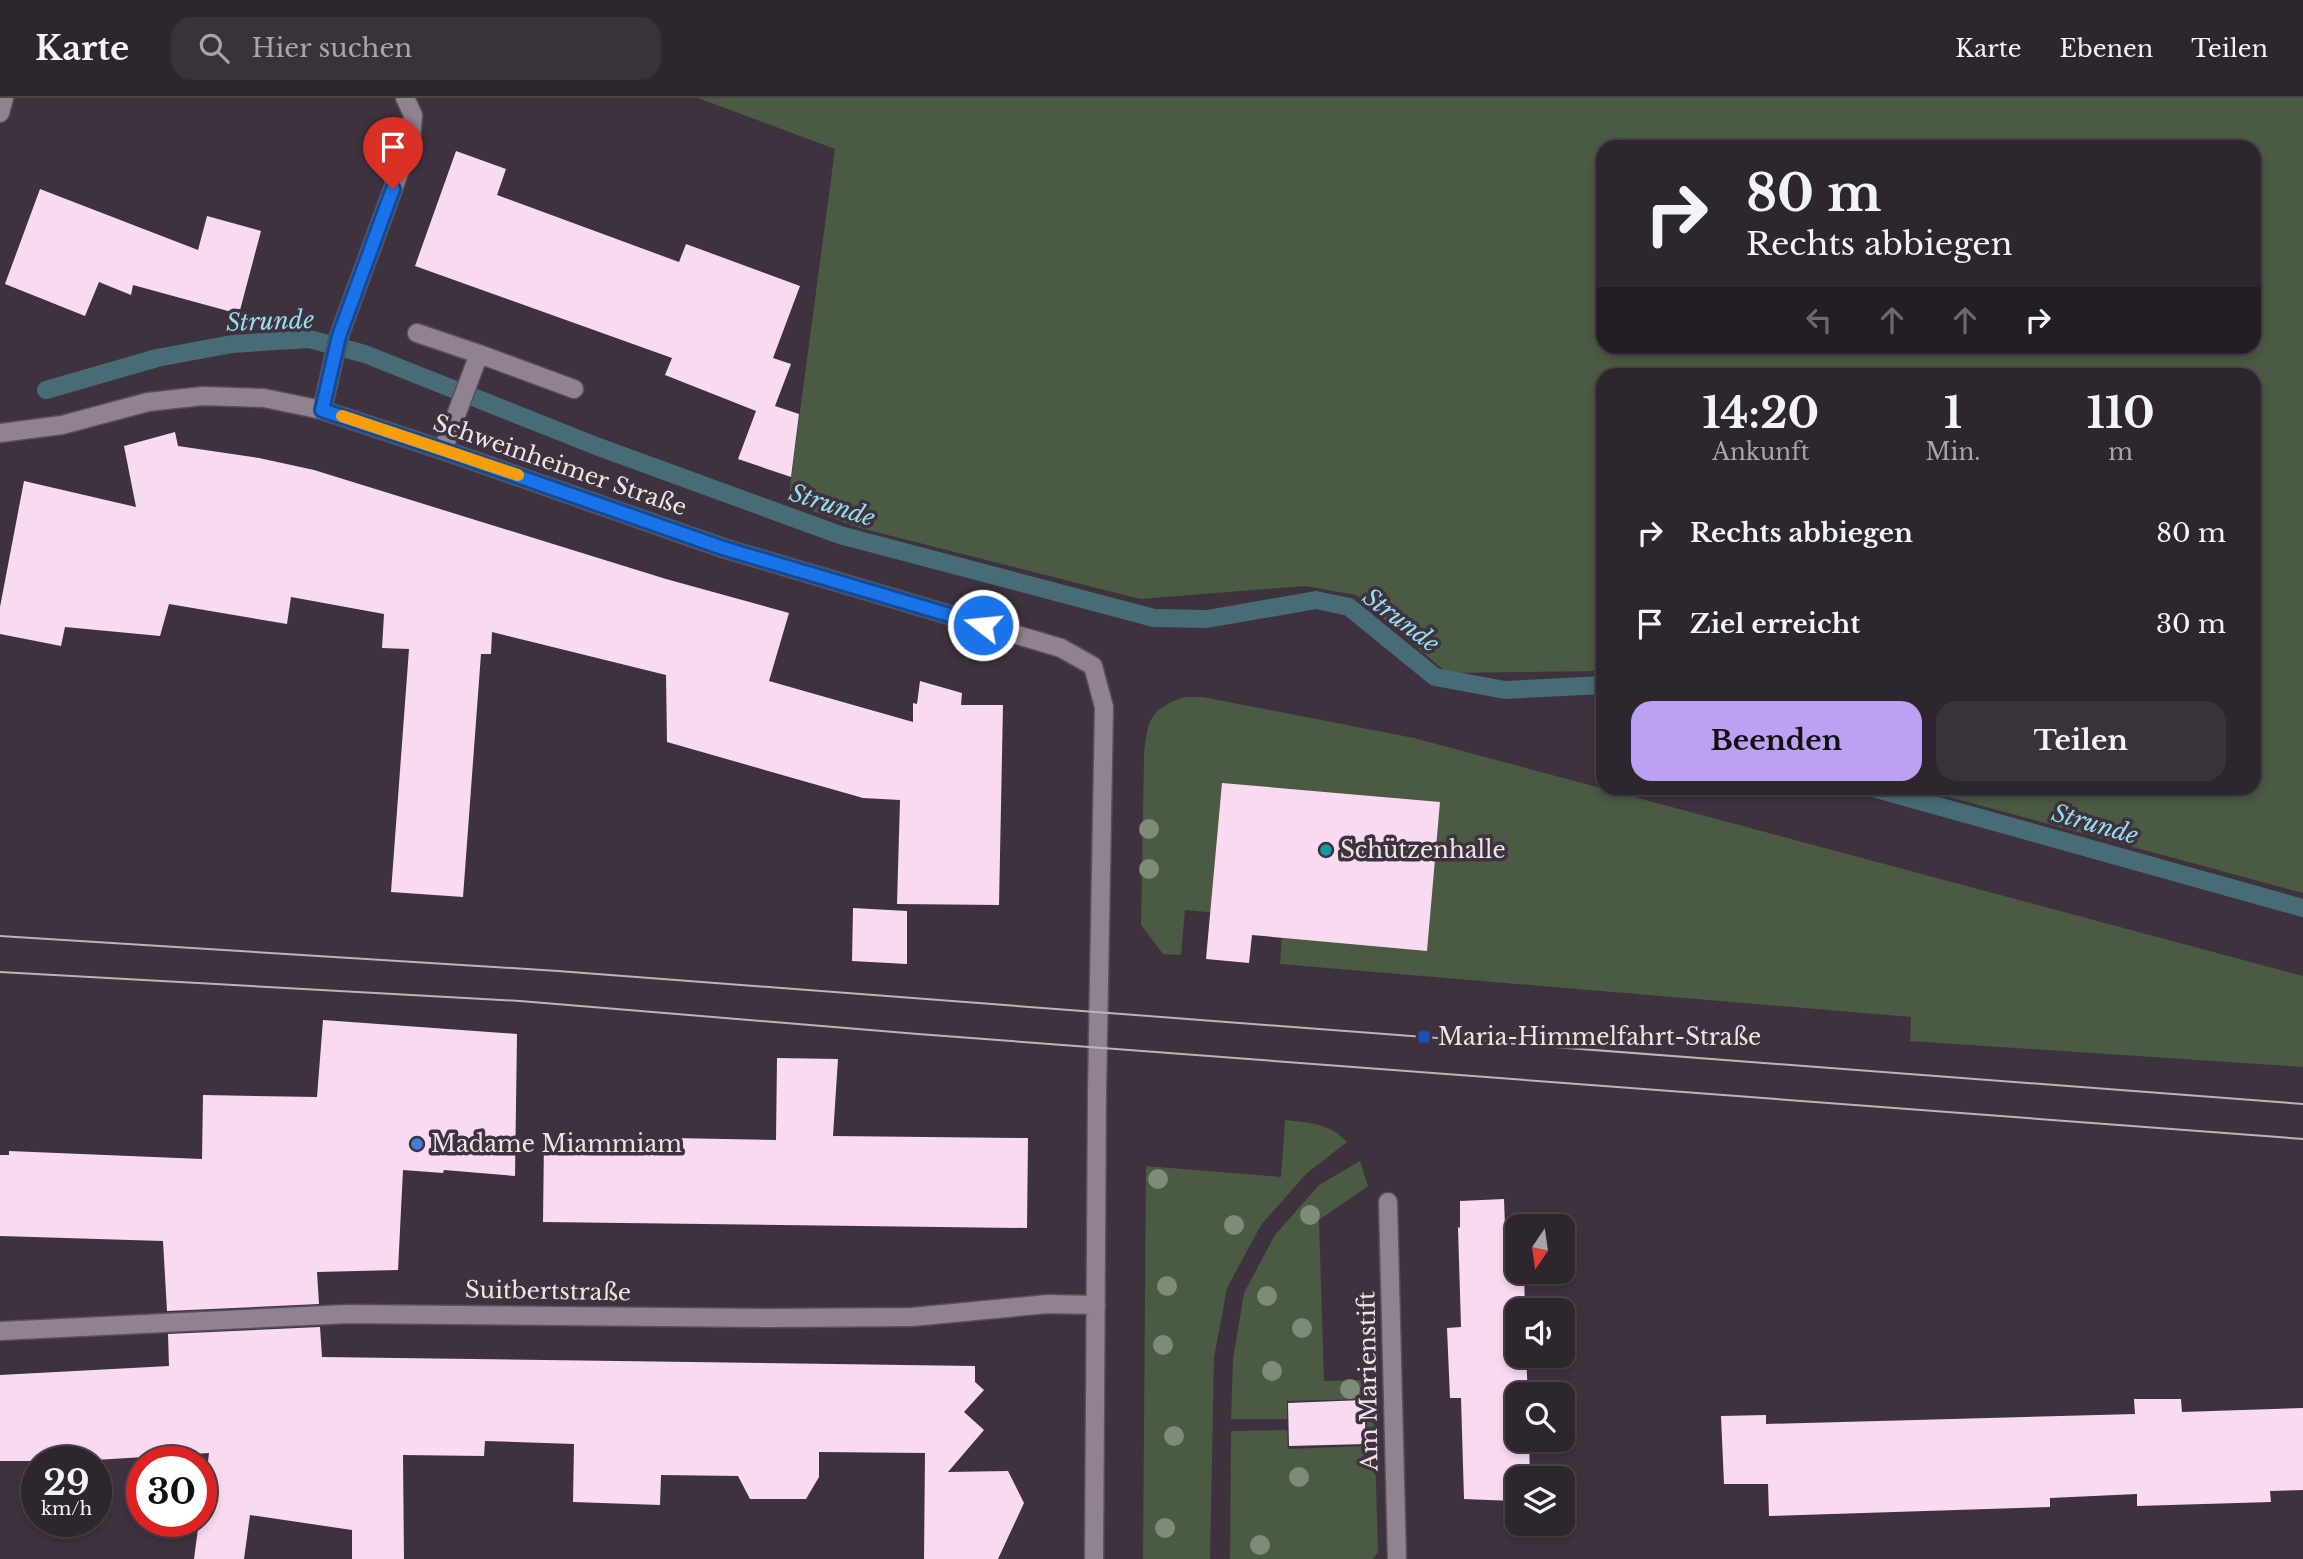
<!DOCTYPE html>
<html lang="de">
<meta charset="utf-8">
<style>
body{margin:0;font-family:"Libre Baskerville",serif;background:#3a323a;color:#f1f3f6;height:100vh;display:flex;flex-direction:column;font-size:26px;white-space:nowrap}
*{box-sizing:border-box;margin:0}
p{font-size:23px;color:#a7a5aa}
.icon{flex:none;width:38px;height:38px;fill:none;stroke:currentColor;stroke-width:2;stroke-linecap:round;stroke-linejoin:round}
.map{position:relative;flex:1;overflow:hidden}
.panel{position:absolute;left:1596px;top:270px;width:665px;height:427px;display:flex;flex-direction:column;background:#2e262e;border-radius:21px;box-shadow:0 4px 10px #0003,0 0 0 2px #49434a}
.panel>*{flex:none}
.banner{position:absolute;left:1596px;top:42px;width:665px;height:214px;border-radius:21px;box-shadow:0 4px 10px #0003,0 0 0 2px #49434a;background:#2e262e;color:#f1f3f6;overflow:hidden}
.needle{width:46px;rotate:193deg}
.buttons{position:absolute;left:1505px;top:1116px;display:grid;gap:14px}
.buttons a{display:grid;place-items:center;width:70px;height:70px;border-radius:14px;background:#2e262e;box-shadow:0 4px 10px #0003,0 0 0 2px #49434a;font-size:35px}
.speed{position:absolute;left:21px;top:1348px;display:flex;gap:14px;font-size:35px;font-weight:700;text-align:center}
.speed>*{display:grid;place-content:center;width:91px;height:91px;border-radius:50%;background:#2e262e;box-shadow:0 4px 10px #0003,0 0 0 2px #49434a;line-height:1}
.speed small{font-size:18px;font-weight:400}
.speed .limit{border:10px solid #d22;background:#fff;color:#111}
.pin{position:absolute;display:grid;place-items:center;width:60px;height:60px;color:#fff;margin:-72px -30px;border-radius:50% 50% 50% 0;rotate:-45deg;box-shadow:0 0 7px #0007}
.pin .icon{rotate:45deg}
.me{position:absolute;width:77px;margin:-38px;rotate:286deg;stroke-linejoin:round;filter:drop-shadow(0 0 5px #0008)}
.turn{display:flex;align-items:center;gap:24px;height:147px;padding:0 35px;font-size:32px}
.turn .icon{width:91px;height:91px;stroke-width:2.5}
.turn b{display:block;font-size:49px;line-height:60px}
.lanes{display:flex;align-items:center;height:66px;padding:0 35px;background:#0003;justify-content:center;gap:35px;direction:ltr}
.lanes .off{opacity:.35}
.eta{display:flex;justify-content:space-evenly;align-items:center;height:119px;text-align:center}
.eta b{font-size:42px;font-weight:700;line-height:49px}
.action{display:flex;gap:14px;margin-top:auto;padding:14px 35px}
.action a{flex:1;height:80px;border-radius:21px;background:#bca0f2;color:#111;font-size:28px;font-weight:700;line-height:80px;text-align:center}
.action a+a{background:#3a323a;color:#f1f3f6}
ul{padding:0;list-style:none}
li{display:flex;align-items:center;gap:21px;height:91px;padding:0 35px}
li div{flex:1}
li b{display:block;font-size:26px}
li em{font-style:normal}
header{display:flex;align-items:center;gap:42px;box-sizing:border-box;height:98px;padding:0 35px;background:#2e262e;border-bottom:2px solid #49434a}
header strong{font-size:33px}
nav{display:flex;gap:38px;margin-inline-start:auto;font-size:24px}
.search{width:490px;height:63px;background:#3a323a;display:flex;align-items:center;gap:18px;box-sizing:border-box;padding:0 24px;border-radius:21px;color:#a7a5aa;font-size:26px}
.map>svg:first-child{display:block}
</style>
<header>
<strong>Karte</strong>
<div class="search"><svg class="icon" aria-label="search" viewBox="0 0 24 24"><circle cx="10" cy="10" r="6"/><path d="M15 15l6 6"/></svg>Hier suchen</div>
<nav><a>Karte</a><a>Ebenen</a><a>Teilen</a></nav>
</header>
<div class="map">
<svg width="2303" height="1461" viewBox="0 0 2303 1461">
<rect width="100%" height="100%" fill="#3e323e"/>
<!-- green -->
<path fill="#4a5a43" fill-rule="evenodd" d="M698,0H2303V795L1916,690H2254V276H1603V573L1447,575L1356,497L1305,488L1140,501L860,430L788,404L835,51ZM1603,49H2254V248H1603Z
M1185,599H1203L1414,640L2303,878V969L1910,943L1911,919L1280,866L1283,821L1185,812L1181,857L1163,856L1141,827L1144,658C1147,623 1150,610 1185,599Z
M1285,1022C1310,1025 1330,1025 1347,1044L1307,1075L1261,1127L1227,1190L1214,1260L1210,1461H1143L1146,1068L1281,1079Z
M1360,1063L1368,1088L1319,1122L1324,1283L1373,1282L1378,1454L1373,1461H1230L1231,1333L1287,1332L1288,1351L1368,1348L1366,1301L1287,1303V1321H1231L1233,1261L1244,1195L1275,1137L1319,1087Z"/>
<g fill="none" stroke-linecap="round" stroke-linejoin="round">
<!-- stream -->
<path stroke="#476c75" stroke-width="18" d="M46,292L157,260L232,246L309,241L365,256L596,348L840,437L1154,520L1207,521L1316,502L1349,509L1435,579L1505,592L1603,587
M1873,690L2303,810"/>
</g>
<!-- building -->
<path fill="#f9daf0" d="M456,53L506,71L497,97L679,164L686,146L800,188L773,260L791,266L775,308L799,316L791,379L738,361L756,313L665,277L672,260L415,168Z
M40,91L198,152L207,118L261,133L239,216L133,187L131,197L99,184L85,218L5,186Z
M175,334L178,348L259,360L314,372L666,481L789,515L769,583L913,624V605L917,606L920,583L962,595L961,607H1003L999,807L897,806L900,702L863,700L667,644L666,577L492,534L491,556H481L463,799L391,794L409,551L382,550L384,516L291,499L287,526L169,506L160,538L65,529L61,548L0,536V509L24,383L136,409L124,348Z
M1222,685L1440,704L1427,853L1252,837L1249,865L1206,861Z
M853,810L907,813V866L852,863Z
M323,922L517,936L515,1078L444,1072L443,1075L403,1072L398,1172L317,1174L319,1206L167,1213L163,1143L0,1138V1057H9V1053L202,1061L203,997L317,999Z
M777,960L838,961L833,1038L1028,1040L1027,1130L543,1124L544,1040L620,1042V1039L776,1042Z
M1504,1101L1505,1128H1523L1517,1129V1174H1524L1525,1213H1517V1258H1526L1528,1297H1517V1342H1529L1530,1381H1517V1401H1512L1513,1403L1464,1401L1461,1300H1450L1447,1230L1461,1229L1458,1129L1460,1130V1103Z
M320,1229L322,1259L975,1268V1284L984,1292L964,1314L984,1332L948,1374L1008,1373L1024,1405L998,1461H924L925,1355L819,1354V1379L806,1401H750L738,1378L661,1377L660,1407L573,1404L574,1346L485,1343L484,1358L403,1357L404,1461H352V1432L250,1417L244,1461H194L199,1423H201L209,1355L79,1363H0V1277L169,1268L168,1236Z
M2134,1301H2181L2182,1314L2303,1310V1392L2270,1393L2271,1404L2137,1408V1396L2050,1400V1409L1769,1418L1768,1386H1724L1721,1318L1766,1317V1326L2135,1316Z
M1364,1302L1366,1346L1289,1348L1288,1305Z"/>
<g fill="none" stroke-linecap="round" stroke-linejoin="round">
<!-- minor casing -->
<g stroke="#584f58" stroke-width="21">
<path id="minor" d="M0,15L4,0
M417,235L479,256
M322,312L339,238L411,42L413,17L405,0
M0,335L62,327L148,304L203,298L264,300L322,312L443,352L723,450L1061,550L1093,568L1104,609L1097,993L1094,1461
M443,352L479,256L574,291
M1388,1104L1397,1461
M0,1233L348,1216L774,1220L912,1219L1048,1206L1096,1207"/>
</g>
<!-- minor -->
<use href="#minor" stroke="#90828f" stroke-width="18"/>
<!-- tram -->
<path stroke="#bcb4bc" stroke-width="2" d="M0,838L558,873L2303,1006
M0,874L520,903L918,936L2303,1041"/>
</g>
<!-- trees -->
<g fill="#7e8b77">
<circle cx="1149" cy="731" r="10"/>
<circle cx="1149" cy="771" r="10"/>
<circle cx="1158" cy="1081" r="10"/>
<circle cx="1310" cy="1117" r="10"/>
<circle cx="1234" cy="1127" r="10"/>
<circle cx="1167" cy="1188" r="10"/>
<circle cx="1267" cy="1198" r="10"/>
<circle cx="1302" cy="1230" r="10"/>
<circle cx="1163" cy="1247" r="10"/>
<circle cx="1272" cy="1273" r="10"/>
<circle cx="1350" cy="1291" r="10"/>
<circle cx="1174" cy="1338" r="10"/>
<circle cx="1299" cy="1379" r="10"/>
<circle cx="1165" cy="1430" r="10"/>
<circle cx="1260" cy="1447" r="10"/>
</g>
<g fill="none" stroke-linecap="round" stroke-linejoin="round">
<!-- route casing -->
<g stroke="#114b97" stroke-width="18">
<path id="route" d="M393,91L339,238L322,312L443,352L723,450L983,527"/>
</g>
<!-- route -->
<use href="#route" stroke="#1a73e8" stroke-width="12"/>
<!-- slow -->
<path stroke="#f59e0b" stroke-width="12" d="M342,318L518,377"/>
</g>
<!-- markers -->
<circle fill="#0f9aa8" stroke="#3e323e" stroke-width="2.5" cx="1326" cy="752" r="7"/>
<rect fill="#1a4fb4" stroke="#3e323e" stroke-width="2.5" x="1417" y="932" width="14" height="14" rx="3.5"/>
<circle fill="#3f7fe0" stroke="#3e323e" stroke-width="2.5" cx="417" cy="1046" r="7"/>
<g text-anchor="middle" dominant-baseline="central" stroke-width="7" stroke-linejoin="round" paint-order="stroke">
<!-- street labels -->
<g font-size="23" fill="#ebe4eb" stroke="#3e323e">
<text transform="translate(560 367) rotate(19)">Schweinheimer Straße</text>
<text transform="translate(548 1193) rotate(1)">Suitbertstraße</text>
<text transform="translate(1368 1283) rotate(-91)">Am Marienstift</text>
</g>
<!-- poi labels -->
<g font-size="23" fill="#ebe4eb" stroke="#3e323e" text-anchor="start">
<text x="1340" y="752">Schützenhalle</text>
<text x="1438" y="939">Maria-Himmelfahrt-Straße</text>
<text x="431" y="1046">Madame Miammiam</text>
</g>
<!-- water labels -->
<g font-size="24" font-style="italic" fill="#95dced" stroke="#3e323e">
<text transform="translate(270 223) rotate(-2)">Strunde</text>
<text transform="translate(832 407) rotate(18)">Strunde</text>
<text transform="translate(1401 522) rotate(37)">Strunde</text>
<text transform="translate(2095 726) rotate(16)">Strunde</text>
</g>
</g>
</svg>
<div class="buttons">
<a><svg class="needle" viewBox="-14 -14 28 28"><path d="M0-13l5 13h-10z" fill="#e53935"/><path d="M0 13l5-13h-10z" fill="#a7a5aa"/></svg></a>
<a><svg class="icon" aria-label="sound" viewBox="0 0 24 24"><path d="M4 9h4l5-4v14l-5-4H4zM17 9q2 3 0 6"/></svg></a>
<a><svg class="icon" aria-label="search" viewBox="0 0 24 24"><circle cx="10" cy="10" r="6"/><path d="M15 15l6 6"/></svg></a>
<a><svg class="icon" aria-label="layers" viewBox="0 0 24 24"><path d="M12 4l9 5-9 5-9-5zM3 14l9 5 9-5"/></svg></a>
</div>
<div class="speed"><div>29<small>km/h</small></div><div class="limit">30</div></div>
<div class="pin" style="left:393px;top:91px;background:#d93025"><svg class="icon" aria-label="arrive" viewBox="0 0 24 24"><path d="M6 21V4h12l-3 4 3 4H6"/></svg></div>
<svg class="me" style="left:983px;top:527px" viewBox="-20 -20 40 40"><circle r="17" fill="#1a73e8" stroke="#fff" stroke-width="3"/><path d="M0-11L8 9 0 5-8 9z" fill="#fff"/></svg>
<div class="banner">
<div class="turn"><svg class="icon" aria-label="right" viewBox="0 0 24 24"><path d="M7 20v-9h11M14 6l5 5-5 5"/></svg><div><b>80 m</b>Rechts abbiegen</div></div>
<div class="lanes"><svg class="icon off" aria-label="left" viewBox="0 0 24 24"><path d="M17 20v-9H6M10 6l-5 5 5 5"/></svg><svg class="icon off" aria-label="ahead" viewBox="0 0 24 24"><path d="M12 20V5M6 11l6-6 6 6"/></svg><svg class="icon off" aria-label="ahead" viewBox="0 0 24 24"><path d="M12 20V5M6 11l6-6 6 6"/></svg><svg class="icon" aria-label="right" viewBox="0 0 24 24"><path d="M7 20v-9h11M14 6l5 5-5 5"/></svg></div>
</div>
<section class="panel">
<div class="eta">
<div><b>14:20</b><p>Ankunft</p></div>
<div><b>1</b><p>Min.</p></div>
<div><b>110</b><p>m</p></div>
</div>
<ul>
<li><svg class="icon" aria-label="right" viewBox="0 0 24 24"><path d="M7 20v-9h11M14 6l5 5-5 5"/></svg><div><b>Rechts abbiegen</b></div><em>80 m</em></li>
<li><svg class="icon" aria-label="arrive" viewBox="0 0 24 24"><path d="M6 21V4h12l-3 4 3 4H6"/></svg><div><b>Ziel erreicht</b></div><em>30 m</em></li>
</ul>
<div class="action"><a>Beenden</a><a>Teilen</a></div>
</section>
</div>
